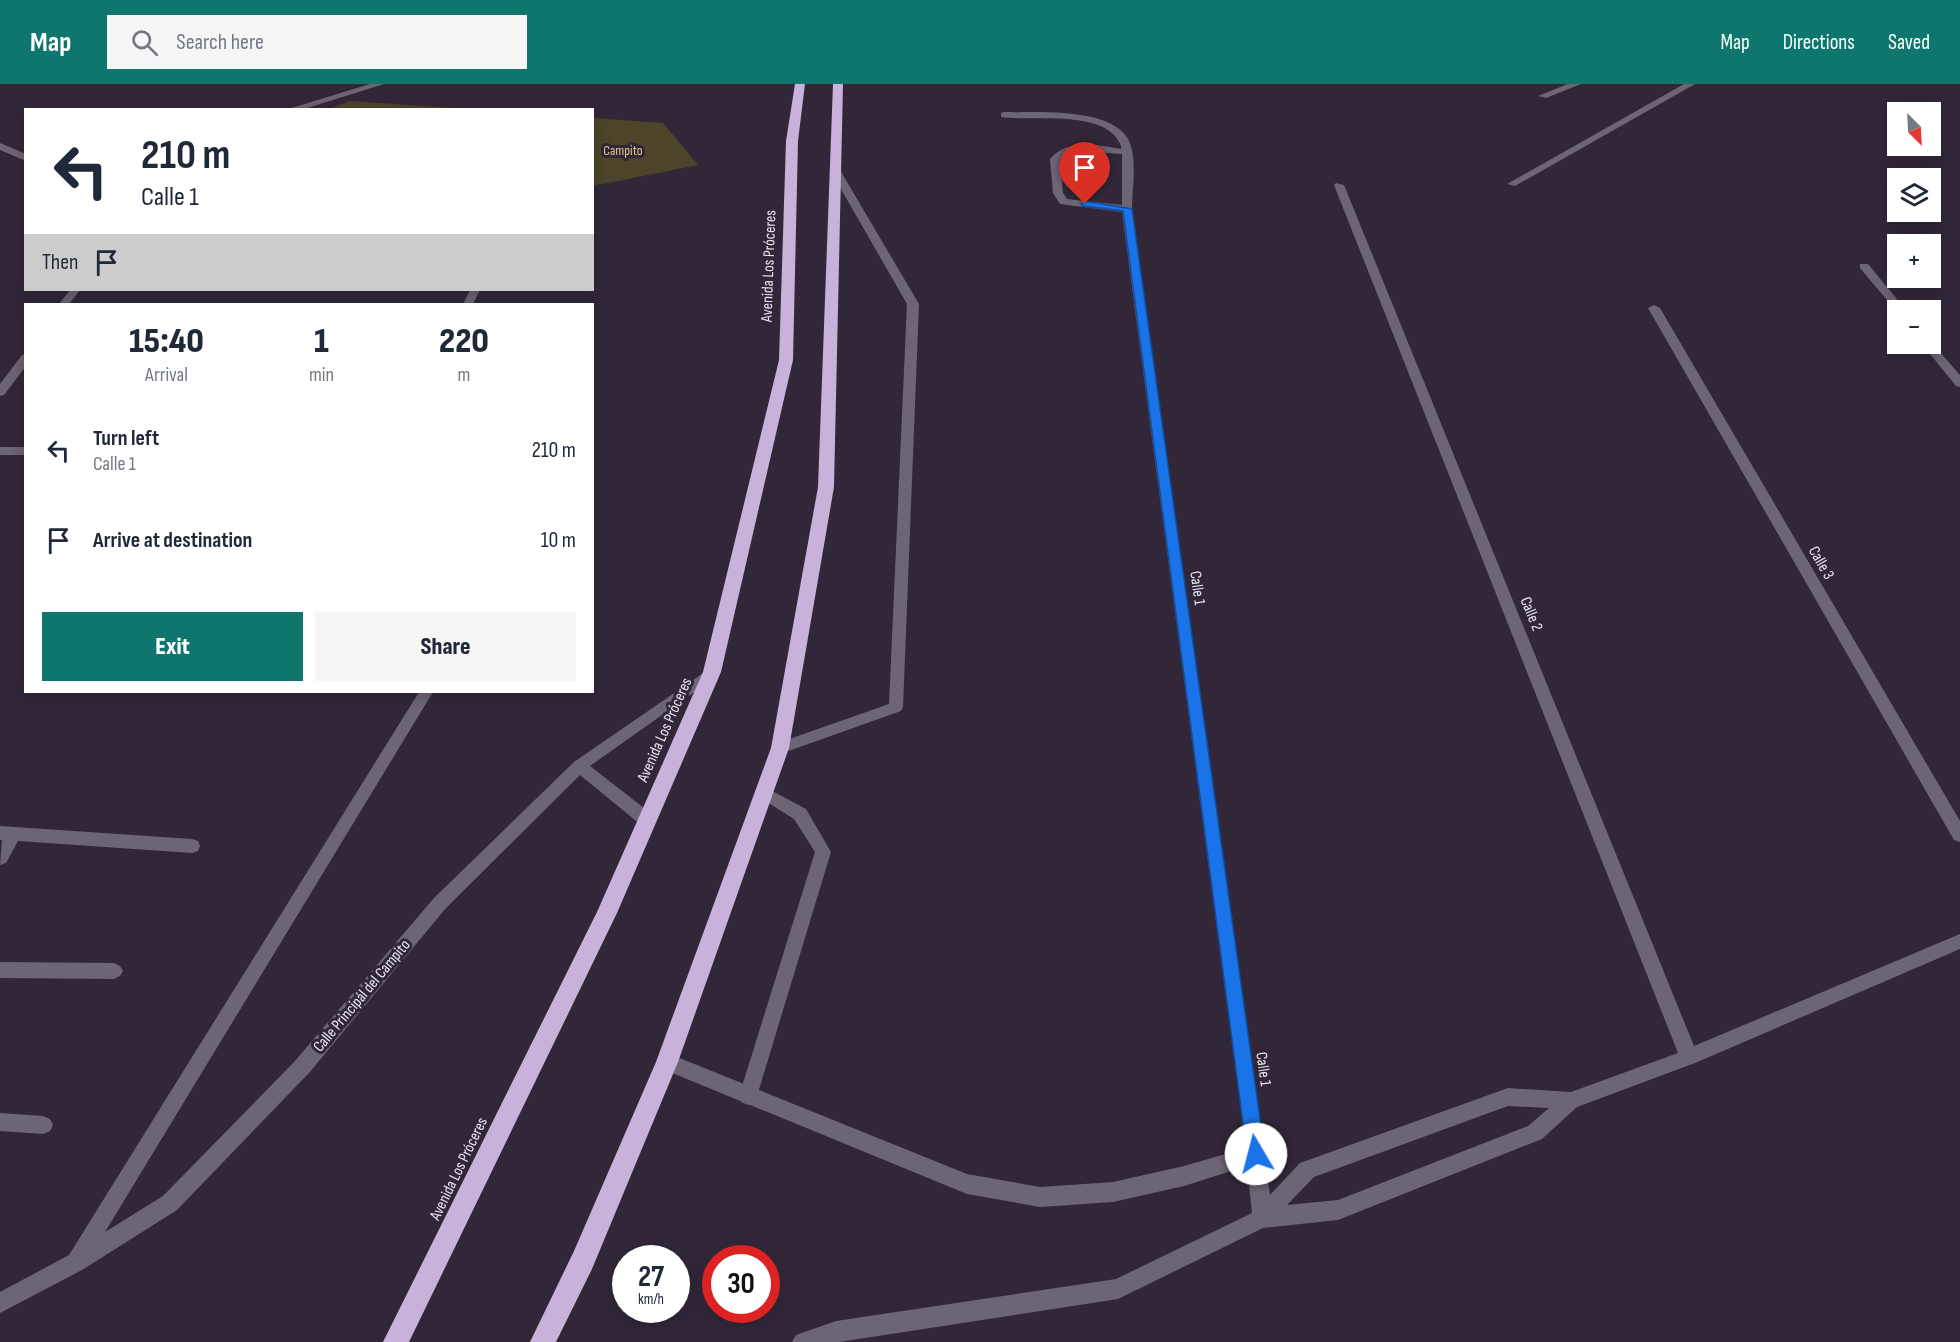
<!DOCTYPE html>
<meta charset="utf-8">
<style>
body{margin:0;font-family:"Sofia Sans Condensed",sans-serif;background:#f6f6f7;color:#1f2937;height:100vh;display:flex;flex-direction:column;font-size:22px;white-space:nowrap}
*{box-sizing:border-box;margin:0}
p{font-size:20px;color:#747a83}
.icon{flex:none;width:33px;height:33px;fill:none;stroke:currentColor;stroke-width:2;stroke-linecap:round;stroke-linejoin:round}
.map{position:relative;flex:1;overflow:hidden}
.panel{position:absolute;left:24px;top:219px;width:570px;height:390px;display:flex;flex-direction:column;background:#fff;border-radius:0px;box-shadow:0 3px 15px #0003}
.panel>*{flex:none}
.banner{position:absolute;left:24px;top:24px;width:570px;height:183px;border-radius:0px;box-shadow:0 3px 15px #0003;background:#fff;color:#1f2937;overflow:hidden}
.needle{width:39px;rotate:156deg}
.controls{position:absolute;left:1887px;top:18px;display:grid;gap:12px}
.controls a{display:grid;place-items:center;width:54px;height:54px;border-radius:0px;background:#fff;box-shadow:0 3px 15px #0003;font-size:30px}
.speed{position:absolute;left:612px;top:1161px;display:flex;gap:12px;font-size:30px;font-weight:700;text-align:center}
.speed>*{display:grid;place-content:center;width:78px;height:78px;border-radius:50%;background:#fff;box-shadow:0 3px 15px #0003;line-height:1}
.speed small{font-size:15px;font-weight:400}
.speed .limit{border:9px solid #d22;background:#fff;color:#111}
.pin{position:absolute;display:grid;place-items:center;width:51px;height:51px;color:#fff;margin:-62px -26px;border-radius:50% 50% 50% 0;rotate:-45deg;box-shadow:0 0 6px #0007}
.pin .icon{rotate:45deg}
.me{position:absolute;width:66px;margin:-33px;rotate:352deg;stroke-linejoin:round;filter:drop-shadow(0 0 4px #0008)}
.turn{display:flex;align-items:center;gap:21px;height:126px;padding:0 18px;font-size:27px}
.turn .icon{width:78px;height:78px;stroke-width:2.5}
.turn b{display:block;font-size:42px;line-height:51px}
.then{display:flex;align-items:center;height:57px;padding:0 18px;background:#0003;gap:12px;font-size:22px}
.eta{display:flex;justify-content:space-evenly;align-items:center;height:102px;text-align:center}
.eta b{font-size:36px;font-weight:800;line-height:42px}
.primary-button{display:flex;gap:12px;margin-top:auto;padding:12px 18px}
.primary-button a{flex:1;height:69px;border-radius:0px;background:#0f766e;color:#fff;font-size:24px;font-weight:800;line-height:69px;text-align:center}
.primary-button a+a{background:#f6f6f7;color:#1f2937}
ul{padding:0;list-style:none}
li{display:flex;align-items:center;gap:18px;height:90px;padding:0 18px}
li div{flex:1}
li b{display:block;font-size:22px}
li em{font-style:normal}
header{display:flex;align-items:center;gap:36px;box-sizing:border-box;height:84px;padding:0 30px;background:#0f766e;color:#fff}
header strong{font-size:28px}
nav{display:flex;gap:33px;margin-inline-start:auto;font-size:21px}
.search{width:420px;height:54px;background:#f6f6f7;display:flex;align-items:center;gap:15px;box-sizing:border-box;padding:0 21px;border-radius:0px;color:#747a83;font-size:22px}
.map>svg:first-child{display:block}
</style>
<header>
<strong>Map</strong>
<div class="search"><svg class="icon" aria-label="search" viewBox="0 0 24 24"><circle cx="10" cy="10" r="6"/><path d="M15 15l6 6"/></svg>Search here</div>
<nav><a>Map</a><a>Directions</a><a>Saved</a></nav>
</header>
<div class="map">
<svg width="1960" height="1258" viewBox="0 0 1960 1258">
<rect width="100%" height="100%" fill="#312739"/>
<!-- green -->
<path fill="#4c452a" d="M350,17L469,25H329Z
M593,34L663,39L698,81L593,102Z"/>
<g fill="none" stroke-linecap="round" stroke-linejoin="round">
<!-- lane -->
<path fill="#6d6474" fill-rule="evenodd" d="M1568,0H1581L1546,14L1538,12Z
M1684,0H1695L1515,102L1507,100Z
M835,83L840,86L919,220L903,623L901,627L780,670L775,668L772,664L775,660L889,620L907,220L830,86Z
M763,702L806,725L831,768L757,1012L755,1018L748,1021L741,1018L739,1012L815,768L794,735L757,712L755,708L757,704Z"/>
<!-- street -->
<path fill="#6d6474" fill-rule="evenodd" d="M370,0H384L301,26H285Z
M1004,28C1036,29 1110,23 1128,55C1138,74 1132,104 1132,125L1270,1111L1300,1079L1508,1004L1571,1008L1678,969L1334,101L1336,99L1344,101L1694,962L1960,850V865L1695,979L1577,1023L1542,1055L1338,1136L1263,1144L1118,1215L839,1258H792L796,1251L836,1237L1116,1195L1252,1129L1247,1082L1184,1102L1113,1118L1040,1123L967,1110L660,984L658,978L660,972L667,969L967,1090L1040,1103L1113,1098L1184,1082L1246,1064L1122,128L1060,120L1053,109L1050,75C1068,54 1097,61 1121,65V62C1107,24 1032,38 1001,33V29ZM1078,67L1122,70V121L1067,115L1063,109L1060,76L1064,71ZM1508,1022L1549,1024L1528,1042L1338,1116L1287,1121L1314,1093Z
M0,59L26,70V77L0,66Z
M1860,180H1868L1906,226L1897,228L1860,184Z
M70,206H80L69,220H59Z
M470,206H480L473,220H463Z
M1654,221L1660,224L1960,737V758L1954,756L1648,224Z
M1930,257L1960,291V303L1956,302L1922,260H1930Z
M26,270V282L4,311L0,312V300L22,271Z
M0,363H26V371H0Z
M712,583L717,584L719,588L717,592L590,682L653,731L655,736L653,741L647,742L641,741L580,691L446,824L309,989L177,1126L82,1186L0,1229V1208L69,1171L419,608H433L105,1148L163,1112L295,977L434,814L574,678Z
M0,742L192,755L198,757L200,762L198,767L192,769L18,757L6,779L0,781L2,756H0Z
M0,878L114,879L120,882L123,887L120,892L114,895L0,894Z
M0,1029L43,1032L50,1035L53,1041L50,1047L43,1050L0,1047Z"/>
<!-- highway -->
<path fill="#c7b2da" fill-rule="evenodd" d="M795,0H805L798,57L793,276L721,588L617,829L409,1258H383L597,828L703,588L779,276L786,57Z
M833,0H843L834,403L789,664L678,978L592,1185L556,1258H530L574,1167L656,978L771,664L818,403Z"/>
</g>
<!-- route -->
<path fill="#1a73e8" stroke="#114b97" stroke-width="1.5" d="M1085,117L1132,125L1265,1070L1262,1076L1256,1078L1250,1076L1247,1070L1123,127L1082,122L1081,120Z"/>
<g text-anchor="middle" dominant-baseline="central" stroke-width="6" stroke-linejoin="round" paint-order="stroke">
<!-- far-park labels -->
<g font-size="14" fill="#dac783" stroke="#312739">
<text x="623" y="66">Campito</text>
</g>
<!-- street labels -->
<g font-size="16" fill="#e9e3ef" stroke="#312739">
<text transform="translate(769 182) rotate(-88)">Avenida Los Próceres</text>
<text transform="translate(1821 479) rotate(60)">Calle 3</text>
<text transform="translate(1197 504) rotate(82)">Calle 1</text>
<text transform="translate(1531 530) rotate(68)">Calle 2</text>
<text transform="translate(665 646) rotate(-66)">Avenida Los Próceres</text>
<text transform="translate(362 912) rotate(-50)">Calle Principál del Campito</text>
<text transform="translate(1263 985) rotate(82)">Calle 1</text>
<text transform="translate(459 1085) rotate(-64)">Avenida Los Próceres</text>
</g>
</g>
</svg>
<div class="controls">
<a><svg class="needle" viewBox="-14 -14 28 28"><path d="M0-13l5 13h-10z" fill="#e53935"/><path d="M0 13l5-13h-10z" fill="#747a83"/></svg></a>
<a><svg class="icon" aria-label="layers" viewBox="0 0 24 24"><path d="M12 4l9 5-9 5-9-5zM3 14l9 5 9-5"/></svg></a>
<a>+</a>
<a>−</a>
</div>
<div class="speed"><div>27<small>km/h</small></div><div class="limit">30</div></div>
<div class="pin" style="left:1085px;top:120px;background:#d93025"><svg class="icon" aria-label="arrive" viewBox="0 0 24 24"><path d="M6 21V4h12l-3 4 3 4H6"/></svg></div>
<svg class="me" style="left:1256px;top:1070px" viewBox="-20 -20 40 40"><circle r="19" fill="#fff"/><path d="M0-13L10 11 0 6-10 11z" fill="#1a73e8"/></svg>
<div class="banner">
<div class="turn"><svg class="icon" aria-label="left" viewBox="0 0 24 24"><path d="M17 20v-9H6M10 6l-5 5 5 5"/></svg><div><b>210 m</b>Calle 1</div></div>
<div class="then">Then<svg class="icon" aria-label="arrive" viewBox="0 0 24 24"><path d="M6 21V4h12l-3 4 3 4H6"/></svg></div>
</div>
<section class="panel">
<div class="eta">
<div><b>15:40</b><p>Arrival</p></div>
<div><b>1</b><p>min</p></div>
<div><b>220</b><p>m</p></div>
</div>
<ul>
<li><svg class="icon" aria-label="left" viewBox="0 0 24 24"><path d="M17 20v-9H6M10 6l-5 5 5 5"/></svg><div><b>Turn left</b><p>Calle 1</p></div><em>210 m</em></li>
<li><svg class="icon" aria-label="arrive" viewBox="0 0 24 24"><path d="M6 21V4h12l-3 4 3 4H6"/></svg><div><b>Arrive at destination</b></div><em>10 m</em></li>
</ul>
<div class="primary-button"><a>Exit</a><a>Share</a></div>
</section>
</div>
